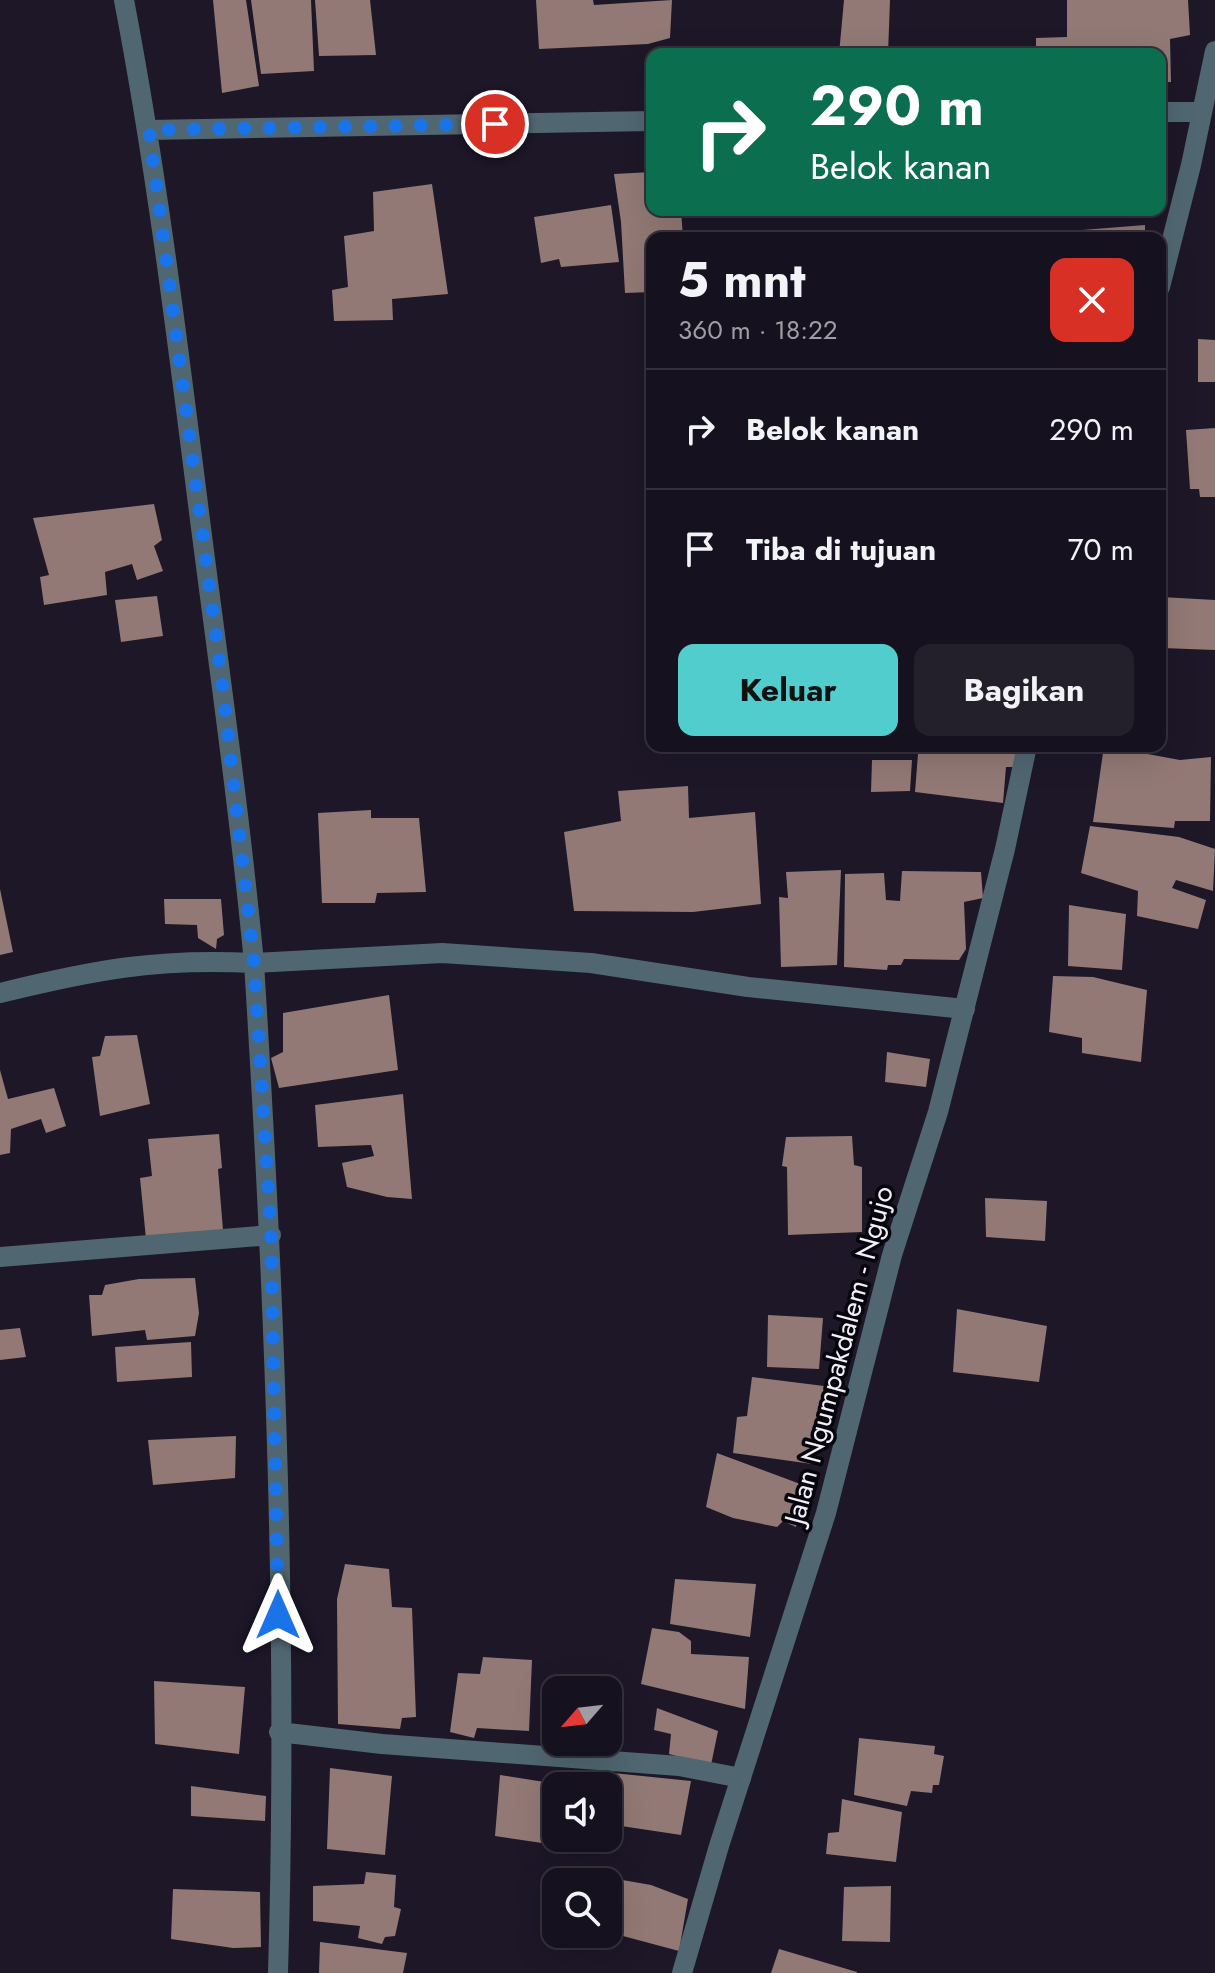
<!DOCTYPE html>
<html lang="id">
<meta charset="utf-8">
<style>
body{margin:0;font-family:Jost,sans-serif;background:#231f2b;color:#f1f3f6;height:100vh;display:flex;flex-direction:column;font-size:30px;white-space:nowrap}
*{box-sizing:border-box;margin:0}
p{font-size:26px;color:#9e9da4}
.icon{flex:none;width:44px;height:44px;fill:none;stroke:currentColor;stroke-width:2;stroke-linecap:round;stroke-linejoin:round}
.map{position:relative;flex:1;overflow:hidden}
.sheet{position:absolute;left:646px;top:232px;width:520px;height:520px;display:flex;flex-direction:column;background:#16111e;border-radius:16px;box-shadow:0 8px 32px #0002,0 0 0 2px #35313c}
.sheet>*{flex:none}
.guide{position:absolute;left:646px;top:48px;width:520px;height:168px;border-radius:16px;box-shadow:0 8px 32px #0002,0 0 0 2px #35313c;background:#0b6e4f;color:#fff;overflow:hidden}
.needle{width:52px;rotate:242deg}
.buttons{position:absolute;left:542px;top:1676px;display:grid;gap:16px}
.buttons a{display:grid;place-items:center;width:80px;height:80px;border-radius:16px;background:#16111e;box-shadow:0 8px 32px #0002,0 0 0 2px #35313c;font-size:40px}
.pin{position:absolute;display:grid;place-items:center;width:68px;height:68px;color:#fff;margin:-34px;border:4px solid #fff;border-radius:50%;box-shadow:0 2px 8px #0007}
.me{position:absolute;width:88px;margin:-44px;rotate:0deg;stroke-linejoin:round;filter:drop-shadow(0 0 6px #0008)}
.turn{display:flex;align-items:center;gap:28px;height:168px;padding:0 32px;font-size:36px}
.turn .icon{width:104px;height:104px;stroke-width:2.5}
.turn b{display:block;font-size:56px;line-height:68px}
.round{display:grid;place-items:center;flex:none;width:84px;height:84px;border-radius:16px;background:#231f2b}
.headline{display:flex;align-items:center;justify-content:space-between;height:136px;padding:0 32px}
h1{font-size:48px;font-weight:700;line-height:60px}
.action{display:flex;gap:16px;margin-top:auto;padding:16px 32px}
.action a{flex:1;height:92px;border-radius:16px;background:#52cdce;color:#111;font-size:32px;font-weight:700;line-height:92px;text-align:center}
.action a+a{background:#231f2b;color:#f1f3f6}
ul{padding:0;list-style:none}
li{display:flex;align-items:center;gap:24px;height:120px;padding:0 32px;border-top:2px solid #35313c}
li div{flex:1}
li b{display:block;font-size:30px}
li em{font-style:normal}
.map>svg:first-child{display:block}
</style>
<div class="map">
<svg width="1215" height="1973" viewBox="0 0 1215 1973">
<rect width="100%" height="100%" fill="#1d1728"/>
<!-- building -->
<path fill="#927975" d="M213,0H246L259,86L222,93Z
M251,0H311L314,71L261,74Z
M315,0H370L376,55L319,56Z
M536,0H593L594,5L672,0L670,38L648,44L539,49Z
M844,0H890L888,54H839Z
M1067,0H1188L1190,35L1170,39L1171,82H1160V54H1036V38L1067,37Z
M652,172V210H681L683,238H652V292L625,293L621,222L614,174Z
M432,184L448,294L392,299L393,320L334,321L332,290L348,287L344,236L374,231L373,192Z
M611,205L619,262L561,267L559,259L541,263L534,217Z
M1145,225V238H1058L1057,232Z
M1198,339L1215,340V382H1198Z
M1215,428V497H1200L1199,489H1190L1186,430Z
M154,504L162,540L154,546L163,571L137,580L132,564L105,572L107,595L44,605L40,577L49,575L33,518Z
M157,596L163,636L121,642L115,600Z
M1161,597L1215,600V650L1162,648Z
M929,746H1017V767H1006L1003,803L915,792L918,754H928Z
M1104,746L1180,760L1211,757L1210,821H1175L1174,828L1093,822Z
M872,760H912L910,791L871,792Z
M688,786L689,818L755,812L761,904L693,912L574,911L564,832L621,821L618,791Z
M371,810V818H419L426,892L377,893L375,903H322L318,813Z
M1090,826L1179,837L1215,849L1213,891L1176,880L1172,888L1206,900L1198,929L1137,916L1138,891L1081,873Z
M841,870L837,965L781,967L779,897L788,898L786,872Z
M902,871L981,872L983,898L964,902L966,949L959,960L904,959L901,965H888L887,970L844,967L845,874L884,873L886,900L900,901Z
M0,889L13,952L0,955Z
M164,899H221L224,935L217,939L216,949L198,938L197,925L165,924Z
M1069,905L1126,914L1122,970L1068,966Z
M1053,976L1093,977L1147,990L1141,1062L1082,1053V1038L1049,1032Z
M389,995L398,1070L279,1088L271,1058L283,1052V1013Z
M137,1035L150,1104L100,1116L92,1057L100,1056L105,1036Z
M887,1052L930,1059L926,1087L885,1082Z
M0,1070L8,1099L54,1088L66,1126L46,1133L41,1119L11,1129L10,1153L0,1155Z
M403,1094L412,1199L387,1197L347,1187L342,1163L374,1156L371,1145L318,1147L315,1105Z
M219,1134L222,1168L218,1169L223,1230L146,1239L140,1178L152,1176L148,1139Z
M852,1136L854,1165L862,1167V1232L788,1235L787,1167L782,1166L786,1137Z
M985,1198L1047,1201L1045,1241L986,1237Z
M195,1278L199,1313L195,1336L147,1340L145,1330L92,1336L89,1295H102L105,1285L139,1279Z
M957,1309L1047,1326L1039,1382L953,1372Z
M768,1315L823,1318L819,1369L767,1367Z
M20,1328L26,1357L0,1360V1330Z
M191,1342L192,1377L117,1382L115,1347Z
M752,1377L824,1386L812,1464L733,1453L737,1417L747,1416Z
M236,1436L235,1478L153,1485L148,1440Z
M717,1453L803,1485L796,1527L783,1521L777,1527L733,1518L706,1507Z
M345,1564L389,1569L392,1607L412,1608L416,1717L402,1718L400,1729L338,1724L337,1599Z
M675,1579L756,1584L750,1637L670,1624Z
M652,1628L679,1632L691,1641V1654L749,1657L745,1709L641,1684Z
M483,1657L532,1660L529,1731L477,1728L474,1738L450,1732L458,1673L480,1674Z
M154,1681L245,1687L239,1754L155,1744Z
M657,1708L718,1731L711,1765L669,1754L671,1734L654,1730Z
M859,1738L935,1746L934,1754L944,1756L939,1785H933L932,1793L911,1791L907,1806L854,1795Z
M330,1768L392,1776L385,1855L327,1849Z
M613,1773L691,1781L681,1835L608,1824Z
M500,1775L551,1783L542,1843L495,1836Z
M191,1786L266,1796L265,1821L191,1816Z
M842,1799L902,1812L896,1862L826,1854L828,1833L839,1832Z
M366,1872L396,1875L394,1907L401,1909L395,1936L385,1937L382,1944L358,1938L360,1926L313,1921V1886L364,1884Z
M611,1878L651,1885L688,1899L679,1951L608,1932Z
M891,1886L890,1942L842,1941L844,1887Z
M173,1889L260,1892L261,1947L233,1948L171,1939Z
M320,1942L407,1953L403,1973H319Z
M779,1949L857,1972V1973H771Z"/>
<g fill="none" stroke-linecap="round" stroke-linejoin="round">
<!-- minor -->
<path stroke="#506771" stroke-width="20" d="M1160,112H1200
M149,130L652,121
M0,993C94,970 156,958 254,963C240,815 219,668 200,520C178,346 157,172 124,0
M0,1257L271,1235
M279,1732L382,1744L679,1766L741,1778
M278,1973C288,1637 275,1299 254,963L442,953L591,963L748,987L965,1009"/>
<!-- tertiary -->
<path stroke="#506771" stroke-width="20" d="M1160,287L1191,165L1215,51
M682,1973L719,1846L826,1513L892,1255L938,1112L1005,849L1027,746"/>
</g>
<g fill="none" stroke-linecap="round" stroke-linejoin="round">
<!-- route -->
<path stroke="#1a73e8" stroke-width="14" stroke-dasharray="0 25.2" d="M278,1615L271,1235L254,963L222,682L149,130L495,124"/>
</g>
<g text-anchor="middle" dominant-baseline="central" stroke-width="7" stroke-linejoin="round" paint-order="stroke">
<!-- street labels -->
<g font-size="28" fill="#f2effb" stroke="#06050b">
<text transform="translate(839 1355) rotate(-75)">Jalan Ngumpakdalem - Ngujo</text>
</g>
</g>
</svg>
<div class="buttons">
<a><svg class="needle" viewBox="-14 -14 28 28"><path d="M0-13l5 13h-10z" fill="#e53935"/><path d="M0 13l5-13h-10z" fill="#9e9da4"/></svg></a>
<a><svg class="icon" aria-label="sound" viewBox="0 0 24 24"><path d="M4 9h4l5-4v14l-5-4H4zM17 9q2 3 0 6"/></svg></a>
<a><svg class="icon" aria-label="search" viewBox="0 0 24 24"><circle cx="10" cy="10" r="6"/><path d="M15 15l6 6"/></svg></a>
</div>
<div class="pin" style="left:495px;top:124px;background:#d93025"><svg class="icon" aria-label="arrive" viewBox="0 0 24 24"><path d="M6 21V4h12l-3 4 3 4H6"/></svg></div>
<svg class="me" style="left:278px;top:1615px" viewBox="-20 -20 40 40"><path d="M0-17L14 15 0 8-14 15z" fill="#1a73e8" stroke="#fff" stroke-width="4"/></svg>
<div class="guide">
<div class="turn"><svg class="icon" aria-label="right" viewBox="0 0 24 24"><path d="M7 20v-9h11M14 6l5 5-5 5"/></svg><div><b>290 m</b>Belok kanan</div></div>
</div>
<section class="sheet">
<div class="headline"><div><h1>5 mnt</h1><p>360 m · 18:22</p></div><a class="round" style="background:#d93025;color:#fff"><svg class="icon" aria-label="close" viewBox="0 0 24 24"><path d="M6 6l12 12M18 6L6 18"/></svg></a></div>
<ul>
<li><svg class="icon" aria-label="right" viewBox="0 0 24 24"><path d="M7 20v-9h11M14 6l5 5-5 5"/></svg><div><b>Belok kanan</b></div><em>290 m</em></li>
<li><svg class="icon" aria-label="arrive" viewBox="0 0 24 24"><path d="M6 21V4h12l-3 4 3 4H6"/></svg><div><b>Tiba di tujuan</b></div><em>70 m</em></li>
</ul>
<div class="action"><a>Keluar</a><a>Bagikan</a></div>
</section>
</div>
